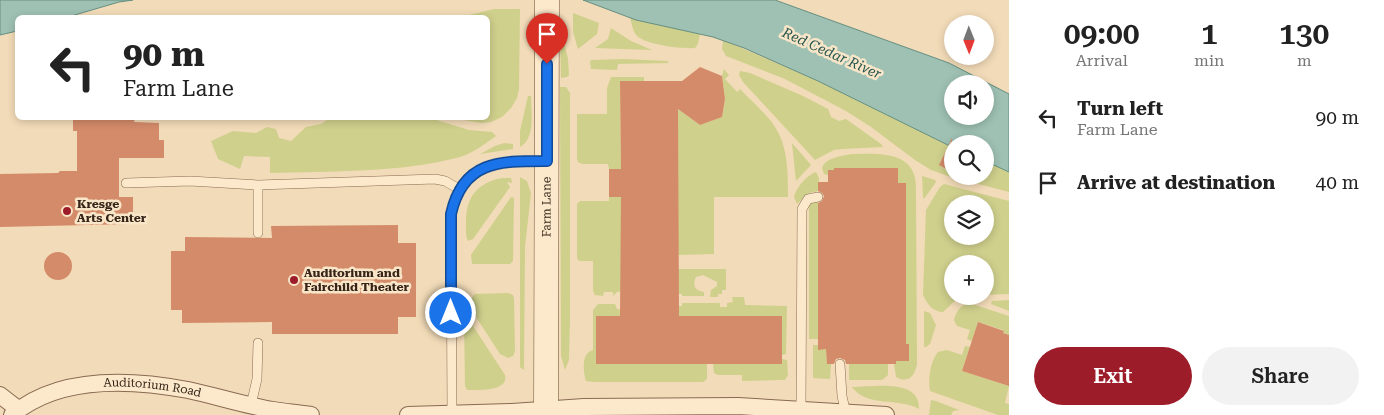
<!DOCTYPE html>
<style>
body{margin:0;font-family:"Roboto Serif",serif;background:#f2f2f2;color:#222;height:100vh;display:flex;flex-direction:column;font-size:19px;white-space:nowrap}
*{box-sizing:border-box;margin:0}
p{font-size:16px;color:#767676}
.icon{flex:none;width:28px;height:28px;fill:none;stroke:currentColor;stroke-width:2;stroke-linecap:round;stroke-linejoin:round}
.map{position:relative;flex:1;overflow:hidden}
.panel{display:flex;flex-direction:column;background:#fff;width:375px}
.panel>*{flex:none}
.top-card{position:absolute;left:15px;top:15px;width:475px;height:105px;border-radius:8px;box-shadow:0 2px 8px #0003;background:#fff;color:#222;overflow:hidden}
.needle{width:32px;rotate:179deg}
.tools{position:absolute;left:944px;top:15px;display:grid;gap:10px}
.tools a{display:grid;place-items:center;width:50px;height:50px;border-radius:50%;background:#fff;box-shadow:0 2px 8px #0003;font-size:25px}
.pin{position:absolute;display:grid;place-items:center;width:42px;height:42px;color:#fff;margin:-51px -21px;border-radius:50% 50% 50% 0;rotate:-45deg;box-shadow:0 0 5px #0007}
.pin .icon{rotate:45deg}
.me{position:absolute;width:55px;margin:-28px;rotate:0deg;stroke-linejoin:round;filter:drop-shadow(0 0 4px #0008)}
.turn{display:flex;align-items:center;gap:18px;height:105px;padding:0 25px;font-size:22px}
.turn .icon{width:65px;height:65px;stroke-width:2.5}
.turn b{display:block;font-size:35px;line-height:42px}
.eta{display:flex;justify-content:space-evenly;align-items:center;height:85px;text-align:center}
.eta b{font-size:30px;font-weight:600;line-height:35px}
.button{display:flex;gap:10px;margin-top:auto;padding:10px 25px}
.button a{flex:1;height:58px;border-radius:30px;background:#9d1c2a;color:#fff;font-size:20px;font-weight:600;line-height:58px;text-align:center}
.button a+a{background:#f2f2f2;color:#222}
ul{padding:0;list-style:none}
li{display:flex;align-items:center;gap:15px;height:65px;padding:0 25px}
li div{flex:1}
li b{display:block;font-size:19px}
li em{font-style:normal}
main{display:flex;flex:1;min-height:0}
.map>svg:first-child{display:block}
</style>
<main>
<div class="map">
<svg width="1009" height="415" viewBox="0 0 1009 415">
<rect width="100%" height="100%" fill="#f2dbb8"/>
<!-- green -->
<path fill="#cfd08c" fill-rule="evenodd" d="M494,9H520L519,89L517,98L511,108L502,117L491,122L482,123L451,118H488V18L461,17Z
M573,13L599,23L597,34L578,49L573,32Z
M630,18L700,34L698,44L695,48C682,49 647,45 637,36C633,32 632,24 630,18Z
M611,28L631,41L652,50L595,48L608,39Z
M560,34H562L568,59L569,75L567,77L561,78Z
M723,40L818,81L952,147L950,155H944L940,162L941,166L952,172V176H985V161L1009,172V192L948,176L931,170L915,160L871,127L846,111L785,79L726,56L722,49Z
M624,59L667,61L669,63L618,64L617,70L591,69L590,61L592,60Z
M724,69L729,75L725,79L737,92L740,89C753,103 771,117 779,134C788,152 788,177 788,197H714V254L678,255V109L700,125L722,117L725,99L722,76Z
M740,71L750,73L803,96L828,109L831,117L839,121L846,119L881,144L883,147L842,149L834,150L815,160L743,82L739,75Z
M611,77H644V81L620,82L621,169H609L608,164H582L578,162L577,159V114H607V88Z
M560,87H566L570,93V321L569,360L565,370L561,356Z
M528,96H531C531,112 536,138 520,147V131Z
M356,118H430L469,130L492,132L496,136C485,144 473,153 460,157C400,173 332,171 270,173V157L244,156L240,169L218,159L211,141L233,131L256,133L267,127L276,129L279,138L291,141L306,127L321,124L329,119L344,120Z
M504,143L513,144V149L480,154L495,146Z
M792,143L811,165L796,181Z
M852,154C872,154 904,151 913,172C916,178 916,186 916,192L917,364C915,376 908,384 896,377L894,364L896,361H909V344H906V183H898L897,168H834V170L828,175L824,174L822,168C826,157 842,156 852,154Z
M816,172L819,178L818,191L809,193L797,204L794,197C796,188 807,175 816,172Z
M922,176L935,180L936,182L924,199L923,197Z
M520,177L527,181L531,193L525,247L524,370L520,367Z
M502,178H511L512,183L507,182L510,187L473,239L468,241C465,235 466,228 466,222C466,197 477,183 502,178Z
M944,184L1009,201V294L985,295V264H952V296H965L957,299L943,312C933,312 927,304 923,295L926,210L940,187ZM952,204H985V236H952Z
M511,197L514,198L513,261L510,264H472L471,255Z
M609,197H621V284L623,291L617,292L613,296V292H604L603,296L595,295L593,291V261H579L577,258V204L580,201H609Z
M818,199V339H809V203Z
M678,269H726V290H722V294H718V297H710L711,290L717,286V282L703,275L696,277C692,285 695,291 704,292V296H682V294H678Z
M508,293L513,295L514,299L515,351L513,356L508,358L500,354L474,314C471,309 469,298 475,294Z
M732,297H744L745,305L787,306L786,354L782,355V316H675L678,306H682V303H720V307H727V303L733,302Z
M1009,300V311L991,304L992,301Z
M969,303L1009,316V335L1003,333V330L978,322L972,341L967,339L970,330L957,326L954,320C956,312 960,305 969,303Z
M598,304H615L617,309L623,310V316H596V364H707V379L703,382H594L586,381C583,371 581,353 593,350V310Z
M924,311L930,313L936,325L930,344L926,347H924Z
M464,319L473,326L505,375C509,392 477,390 467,390L465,386Z
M813,345H818V349H826L827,364H831L830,379L813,378Z
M965,346L970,347L962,371L1009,386L1005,403L1009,404V415H998L930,391C928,379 930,362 938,352L947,350L962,355Z
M782,359L787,360L788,375L785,380H781L742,381V375H718L714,373L713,364H782Z
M849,364H888V375L882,380H849Z
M852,387C874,387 920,378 919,409C898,397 867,408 852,387Z
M931,400L936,401L959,410L953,411L951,415H929Z"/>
<!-- water -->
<path fill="#9ec1b3" stroke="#658f80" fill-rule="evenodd" d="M0,0H133L119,2L68,17L18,18L17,31L0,35Z
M583,0H775L949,63L1009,94V172L985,161V144H952V147L818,81L744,48L713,37L636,20ZM952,84H985V116H952Z"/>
<!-- building -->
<path fill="#d48b6a" d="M700,67L722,76L725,99L722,117L700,125L678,109L679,316H782V364H596V316H620L621,197H609V169H621L620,81H682Z
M73,118H135L134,122L159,123V140H164V158H119V197H133V224L0,227V174L58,173L60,171H77V131H73Z
M952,138V172L939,165Z
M834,168H898V183H906V344H909V361H896V364H846L845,360L840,358L836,359L834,364H827L826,349L818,350V203L822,201L824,196L822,193L818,191V182H828V170H834Z
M398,225V243H416V317H398V334H272V322L182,323V310H171V251H185V237L272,238L271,226Z
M44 266a14 14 0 1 1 28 0a14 14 0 1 1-28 0Z
M978,322L1004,331L1003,333L1009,335V386L962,371Z"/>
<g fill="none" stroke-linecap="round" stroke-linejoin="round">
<!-- lane casing -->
<g stroke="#896a52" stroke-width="10">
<path id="lane" d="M126,183L190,181L258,185L435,179L445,181L459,189
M258,185V233
M840,364L842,396L846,414
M251,405L257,379L258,343
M801,410L802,209L808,199L818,197
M452,414L451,214C462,161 499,161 545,161"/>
</g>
<!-- street casing -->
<g stroke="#896a52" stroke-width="18">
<g id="street">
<path d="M0,395L18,409"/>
<path id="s1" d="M12,415C59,375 130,379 188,390C216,396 244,405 273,410C286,412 299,413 311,415"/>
<path d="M408,415L512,412L584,407L738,406L886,415"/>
</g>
</g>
<!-- secondary casing -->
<g stroke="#6a4b35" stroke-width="25">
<g id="secondary">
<path id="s2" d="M546,415L547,0"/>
</g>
</g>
<!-- lane -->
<use href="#lane" stroke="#fce9cb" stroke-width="9"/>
<!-- street -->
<use href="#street" stroke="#fce9cb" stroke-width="16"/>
<!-- secondary -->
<use href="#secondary" stroke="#fce9cb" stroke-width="24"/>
</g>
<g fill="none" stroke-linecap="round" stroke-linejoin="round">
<!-- route casing -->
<g stroke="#114b97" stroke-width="12">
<path id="route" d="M451,313V214C463,160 500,161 547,161V64"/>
</g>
<!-- route -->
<use href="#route" stroke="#1a73e8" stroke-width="9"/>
</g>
<!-- markers -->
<g fill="#9d1c2a" stroke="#f9e6c8" stroke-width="2">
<circle cx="67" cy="211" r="5"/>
<circle cx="294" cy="280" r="5"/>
</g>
<g text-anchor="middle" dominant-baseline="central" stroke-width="5" stroke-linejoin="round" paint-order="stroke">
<!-- poi labels -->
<g font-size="12" font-weight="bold" fill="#362419" stroke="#f9e6c8" text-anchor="start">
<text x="77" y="204">Kresge<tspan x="77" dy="14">Arts Center</tspan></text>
<text x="304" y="273">Auditorium and<tspan x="304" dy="14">Fairchild Theater</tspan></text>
</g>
<!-- street labels -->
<g font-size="12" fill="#362419" stroke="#f9e6c8">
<text stroke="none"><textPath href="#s2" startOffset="208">Farm Lane</textPath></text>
<text stroke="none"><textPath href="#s1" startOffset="148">Auditorium Road</textPath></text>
</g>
<!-- water labels -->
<g font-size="14" font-style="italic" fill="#26574f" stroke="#f9e6c8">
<text transform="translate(832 53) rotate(24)">Red Cedar River</text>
</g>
</g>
</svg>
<div class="tools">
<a><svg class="needle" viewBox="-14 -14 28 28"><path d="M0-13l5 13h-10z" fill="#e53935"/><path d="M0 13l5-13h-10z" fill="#767676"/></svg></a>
<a><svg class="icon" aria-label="sound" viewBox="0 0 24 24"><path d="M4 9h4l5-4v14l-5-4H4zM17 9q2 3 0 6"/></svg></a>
<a><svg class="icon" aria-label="search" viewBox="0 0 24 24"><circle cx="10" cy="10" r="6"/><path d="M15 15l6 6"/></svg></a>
<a><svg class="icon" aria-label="layers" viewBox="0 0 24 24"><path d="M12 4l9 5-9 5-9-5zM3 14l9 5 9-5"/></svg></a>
<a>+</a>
</div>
<div class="pin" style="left:547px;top:64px;background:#d93025"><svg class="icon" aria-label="arrive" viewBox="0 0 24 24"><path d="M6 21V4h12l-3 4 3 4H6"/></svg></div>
<svg class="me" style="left:451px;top:313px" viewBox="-20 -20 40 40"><circle r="17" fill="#1a73e8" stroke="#fff" stroke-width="3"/><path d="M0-11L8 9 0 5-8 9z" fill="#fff"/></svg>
<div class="top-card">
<div class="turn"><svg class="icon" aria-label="left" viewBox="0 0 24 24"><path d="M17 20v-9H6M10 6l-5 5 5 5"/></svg><div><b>90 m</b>Farm Lane</div></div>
</div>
</div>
<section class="panel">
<div class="eta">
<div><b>09:00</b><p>Arrival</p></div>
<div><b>1</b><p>min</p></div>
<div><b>130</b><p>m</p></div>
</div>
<ul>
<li><svg class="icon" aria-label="left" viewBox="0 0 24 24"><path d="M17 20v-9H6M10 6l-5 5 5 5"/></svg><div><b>Turn left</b><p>Farm Lane</p></div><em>90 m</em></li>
<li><svg class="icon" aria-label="arrive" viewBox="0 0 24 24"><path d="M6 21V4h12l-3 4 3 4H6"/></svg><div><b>Arrive at destination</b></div><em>40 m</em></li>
</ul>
<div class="button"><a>Exit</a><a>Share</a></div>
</section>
</main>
